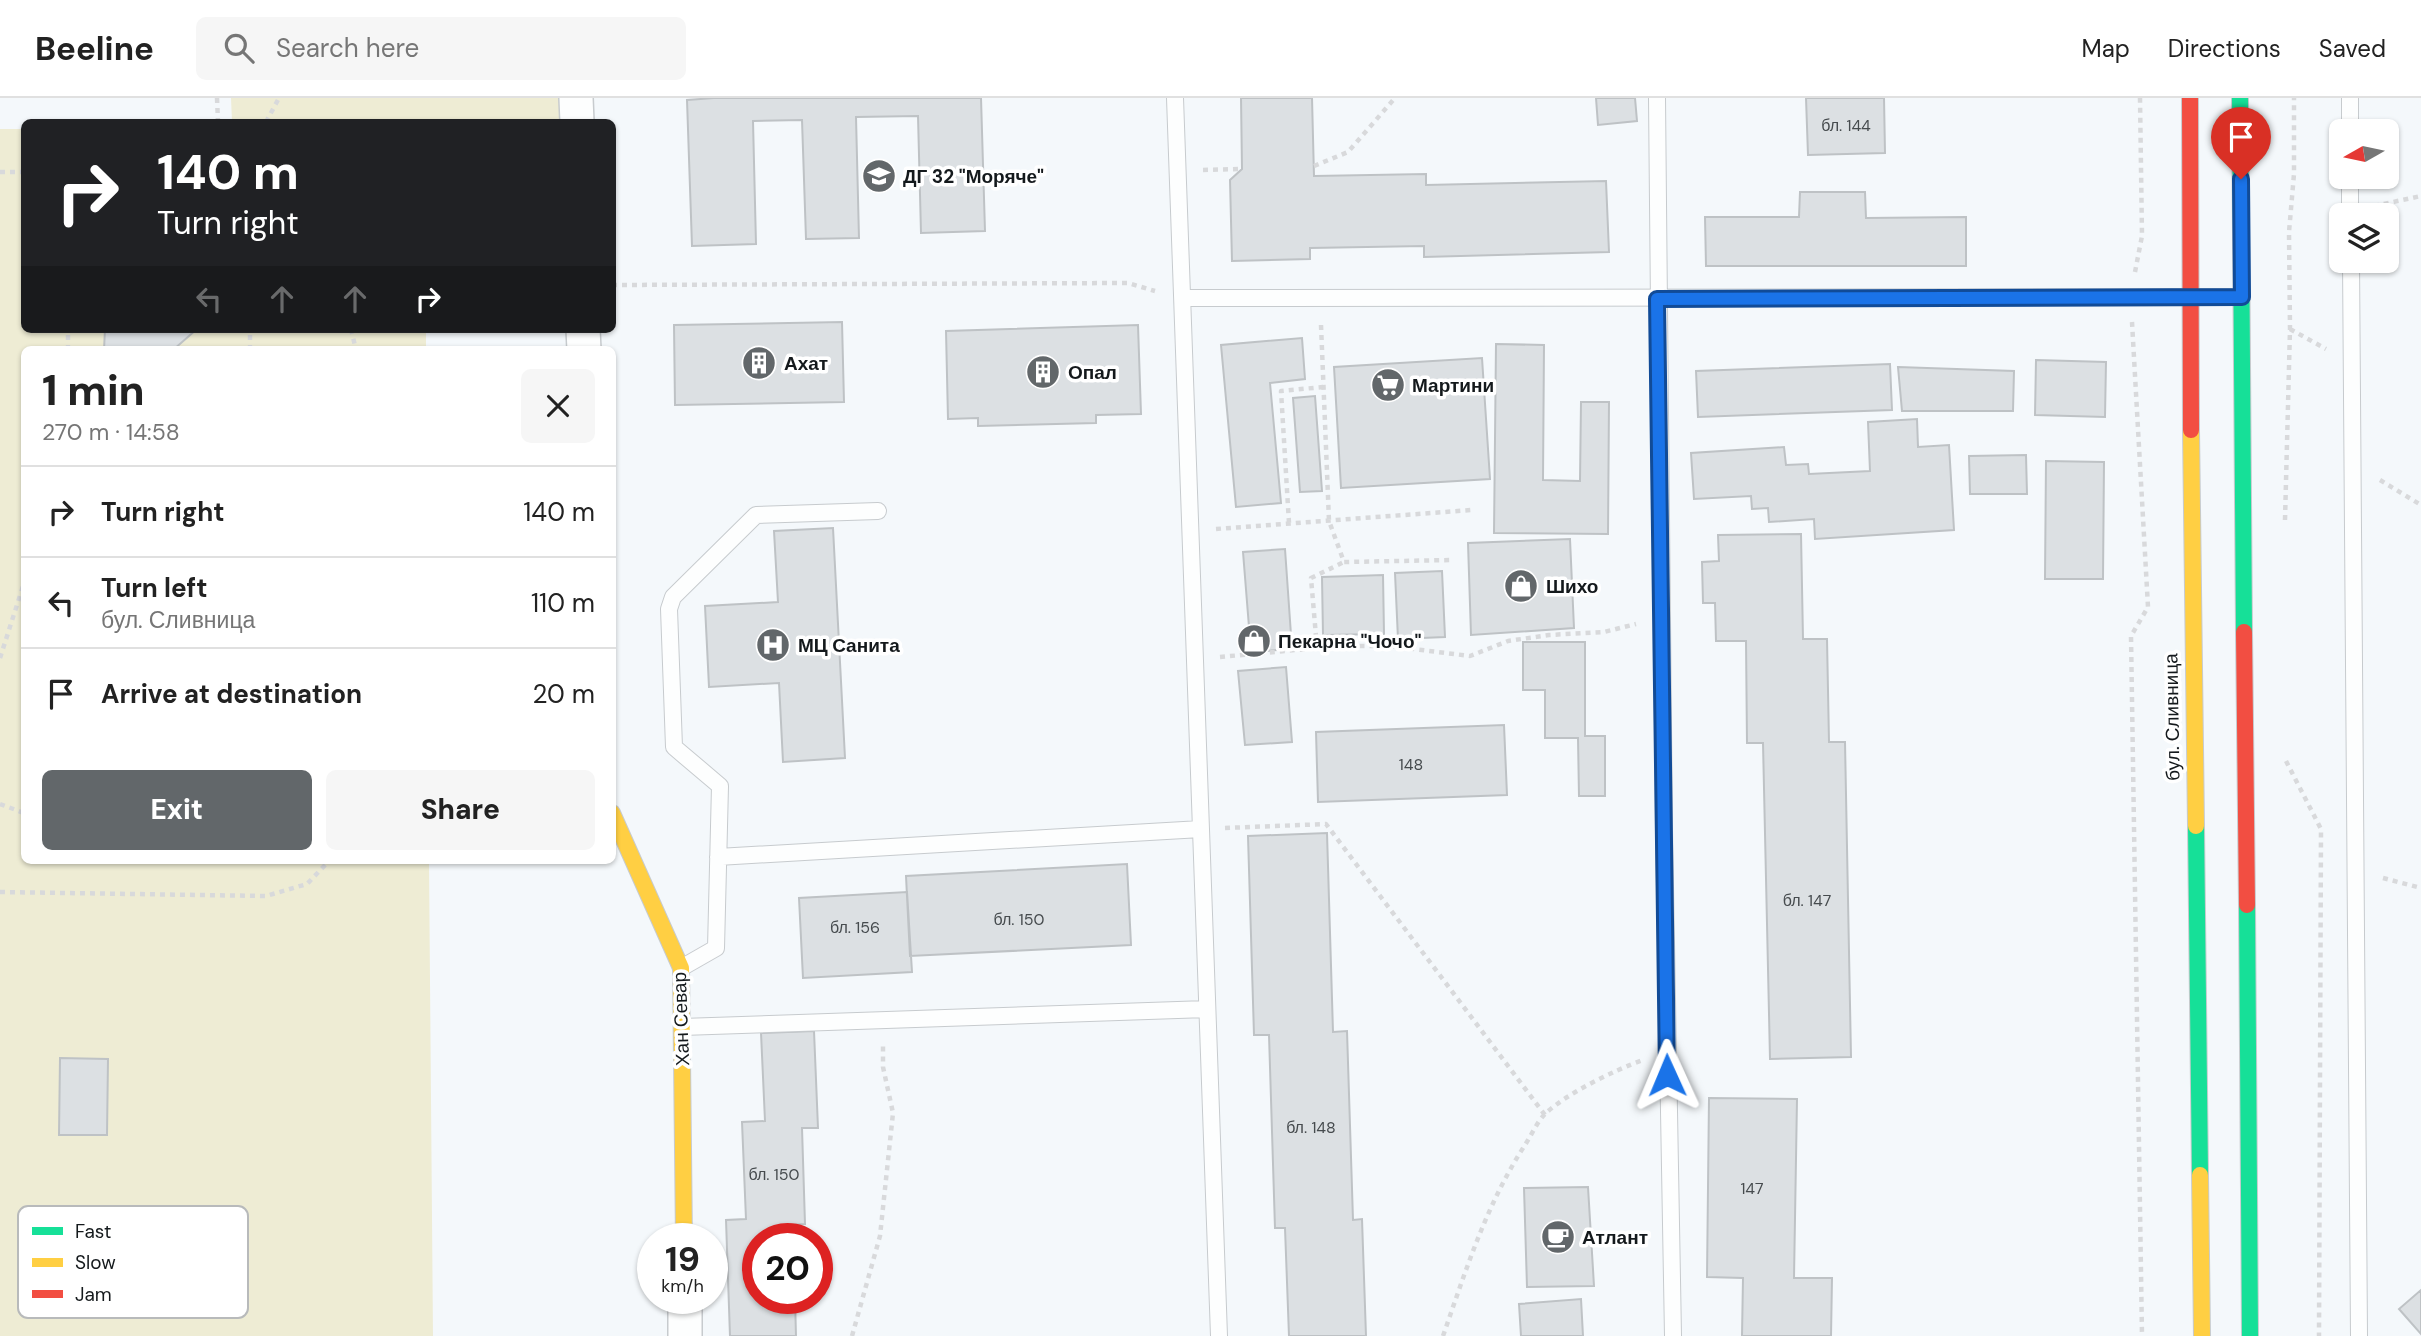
<!DOCTYPE html>
<meta charset="utf-8">
<style>
body{margin:0;font-family:"DM Sans",sans-serif;background:#f6f6f6;color:#222;height:100vh;display:flex;flex-direction:column;font-size:26px;white-space:nowrap}
*{box-sizing:border-box;margin:0}
p{font-size:23px;color:#767676}
.icon{flex:none;width:38px;height:38px;fill:none;stroke:currentColor;stroke-width:2;stroke-linecap:round;stroke-linejoin:round}
.map{position:relative;flex:1;overflow:hidden}
.details{position:absolute;left:21px;top:248px;width:595px;height:518px;display:flex;flex-direction:column;background:#fff;border-radius:10px;box-shadow:0 2px 5px #0004}
.details>*{flex:none}
.top-card{position:absolute;left:21px;top:21px;width:595px;height:214px;border-radius:10px;box-shadow:0 2px 5px #0004;background:#202124;color:#fff;overflow:hidden}
.needle{width:46px;rotate:261deg}
.tools{position:absolute;left:2329px;top:21px;display:grid;gap:14px}
.tools a{display:grid;place-items:center;width:70px;height:70px;border-radius:10px;background:#fff;box-shadow:0 2px 5px #0004;font-size:35px}
.speed{position:absolute;left:637px;top:1125px;display:flex;gap:14px;font-size:35px;font-weight:700;text-align:center}
.speed>*{display:grid;place-content:center;width:91px;height:91px;border-radius:50%;background:#fff;box-shadow:0 2px 5px #0004;line-height:1}
.speed small{font-size:18px;font-weight:400}
.speed .limit{border:10px solid #d22;background:#fff;color:#111}
.pin{position:absolute;display:grid;place-items:center;width:60px;height:60px;color:#fff;margin:-72px -30px;border-radius:50% 50% 50% 0;rotate:-45deg;box-shadow:0 0 7px #0007}
.pin .icon{rotate:45deg}
.me{position:absolute;width:77px;margin:-38px;rotate:359deg;stroke-linejoin:round;filter:drop-shadow(0 0 5px #0008)}
.turn{display:flex;align-items:center;gap:24px;height:147px;padding:0 21px;font-size:32px}
.turn .icon{width:91px;height:91px;stroke-width:2.5}
.turn b{display:block;font-size:49px;line-height:60px}
.lanes{display:flex;align-items:center;height:66px;padding:0 21px;background:#0003;justify-content:center;gap:35px;direction:ltr}
.lanes .off{opacity:.35}
.round{display:grid;place-items:center;flex:none;width:74px;height:74px;border-radius:10px;background:#f6f6f6}
.summary{display:flex;align-items:center;justify-content:space-between;height:119px;padding:0 21px}
h1{font-size:42px;font-weight:800;line-height:52px}
.primary-button{display:flex;gap:14px;margin-top:auto;padding:14px 21px}
.primary-button a{flex:1;height:80px;border-radius:10px;background:#62676a;color:#fff;font-size:28px;font-weight:800;line-height:80px;text-align:center}
.primary-button a+a{background:#f6f6f6;color:#222}
ul{padding:0;list-style:none}
li{display:flex;align-items:center;gap:21px;height:91px;padding:0 21px;border-top:2px solid #e0e0e0}
li div{flex:1}
li b{display:block;font-size:26px}
li em{font-style:normal}
header{display:flex;align-items:center;gap:42px;box-sizing:border-box;height:98px;padding:0 35px;background:#fff;border-bottom:2px solid #e0e0e0}
header strong{font-size:33px}
nav{display:flex;gap:38px;margin-inline-start:auto;font-size:24px}
.search{width:490px;height:63px;background:#f6f6f6;display:flex;align-items:center;gap:18px;box-sizing:border-box;padding:0 24px;border-radius:10px;color:#767676;font-size:26px}
.map>svg:first-child{display:block}
</style>
<header>
<strong>Beeline</strong>
<div class="search"><svg class="icon" aria-label="search" viewBox="0 0 24 24"><circle cx="10" cy="10" r="6"/><path d="M15 15l6 6"/></svg>Search here</div>
<nav><a>Map</a><a>Directions</a><a>Saved</a></nav>
</header>
<div class="map">
<svg width="2421" height="1238" viewBox="0 0 2421 1238">
<rect width="100%" height="100%" fill="#f4f8fb"/>
<!-- green -->
<path fill="#eeecd4" d="M231,0H560V24H232Z
M0,31H24V231H426V252H24V763H429L433,1238H0Z"/>
<!-- building -->
<path fill="#dce0e3" stroke="#bec2c5" stroke-width="2" d="M714,0H981L985,133L921,135L918,18L856,19L859,140L806,141L802,22L753,23L756,146L692,148L687,2Z
M1241,0H1312L1314,78L1426,76V87L1606,83L1609,154L1424,159V148L1310,150V161L1232,163L1230,82L1242,71Z
M1596,0H1635L1637,23L1598,27Z
M1806,0H1884L1885,55L1808,57Z
M1800,94H1865L1866,120L1966,119V168H1706L1705,119H1799Z
M842,224L844,304L675,307L674,227Z
M1138,227L1141,316L1096,317V325L978,328V320L948,321L946,233Z
M105,231H197L173,252H104Z
M1302,240L1305,281L1270,285L1281,405L1236,409L1221,247Z
M1496,246L1544,247L1543,382L1580,383L1581,304H1609L1608,436L1494,435Z
M1482,260L1490,381L1341,390L1334,269Z
M2036,262L2106,264L2105,319L2035,317Z
M1890,266L1892,312L1698,319L1696,273Z
M1898,269L2014,273L2013,313H1902Z
M1315,298L1322,393L1300,394L1293,300Z
M1917,321L1918,349L1949,347L1954,432L1815,441L1814,421L1769,424L1768,410L1752,411L1751,398L1694,401L1691,355L1784,349L1786,367L1808,366L1809,376L1870,373L1868,324Z
M2026,357L2027,396H1970L1969,358Z
M2046,363L2104,364L2103,481H2045Z
M833,430L845,660L783,664L779,585L709,589L705,508L778,504L774,433Z
M1801,436L1803,541H1827L1829,644H1845L1851,959L1770,961L1763,645H1747L1746,543H1716L1715,505H1703L1702,464L1719,463L1718,437Z
M1570,441L1574,530L1471,537L1468,445Z
M1285,451L1292,551L1251,554L1243,454Z
M1442,473L1445,539L1398,541L1395,475Z
M1383,477L1384,536L1323,537L1322,479Z
M1523,544H1585V638H1605V698H1579L1578,640H1545V592H1523Z
M1286,569L1292,644L1245,647L1238,573Z
M1504,627L1507,697L1318,704L1316,634Z
M1327,735L1333,934L1347,933L1353,1122L1362,1121L1366,1238H1289L1285,1130H1275L1269,937H1254L1248,738Z
M1127,766L1131,847L910,858L906,778Z
M907,794L912,874L803,880L799,800Z
M814,933L818,1030H802L805,1126L792,1127V1141H758V1200H795L796,1238H730L726,1122L746,1121L742,1024L765,1023L761,935Z
M60,960L108,961L107,1037H59Z
M1709,1000L1797,1001L1794,1180H1832L1831,1238H1742L1743,1180L1707,1179Z
M1588,1089L1594,1188L1527,1189L1524,1090Z
M2421,1192V1236L2399,1211Z
M1581,1201L1583,1238H1521L1519,1206Z"/>
<g fill="none" stroke-linecap="round" stroke-linejoin="round">
<!-- lane casing -->
<g stroke="#c7cbce" stroke-width="18">
<path id="lane" d="M1175,0L1219,1238
M1657,0L1664,732L1673,1238
M2350,0V33
M2350,79V117
M2351,163L2359,1238
M1183,200L2242,199
M718,759L1201,731
M681,870L716,850L720,688L674,649L669,511L673,499L756,417L878,413
M682,929L1207,911"/>
</g>
<!-- street casing -->
<g stroke="#c7cbce" stroke-width="36">
<path id="street" d="M576,0L577,24
M583,231L584,252
M685,1200V1238"/>
</g>
<!-- fast casing -->
<g stroke="#c7cbce" stroke-width="18">
<path id="fast" d="M2240,0L2244,534
M2196,728L2200,1077
M2247,807L2250,1238"/>
</g>
<!-- slow casing -->
<g stroke="#c7cbce" stroke-width="18">
<path id="slow" d="M2191,332L2196,728
M612,715L681,870L684,1141
M2200,1077L2202,1238"/>
</g>
<!-- jam casing -->
<g stroke="#c7cbce" stroke-width="18">
<path id="jam" d="M2190,0L2191,332
M2244,534L2247,807"/>
</g>
<!-- path -->
<path stroke="#d8d9db" stroke-width="4.5" stroke-dasharray="5 5" stroke-linecap="butt" d="M217,0L218,24
M266,24L279,0
M1314,68L1348,54L1395,0
M1203,72L1242,71
M0,74H24
M2374,108L2421,98
M2135,174L2142,138L2140,0
M612,187L1128,185L1155,193
M2132,224L2148,509L2131,538L2142,1238
M1321,227L1329,423L1344,464L1453,462
M351,231L356,252
M2290,231L2326,251
M68,252V231
M250,252V231
M2380,382L2421,407
M2285,422L2290,231L2289,134L2294,76V0
M1289,425L1281,293L1323,289
M1216,431L1471,412
M1317,550L1311,480L1344,464
M1220,559L1339,548H1389L1470,558L1508,543L1549,537L1604,534L1636,526
M0,560L24,485
M2286,663L2321,731L2319,1238
M0,706L24,715
M1225,730L1326,726L1545,1017
M2383,780L2421,790
M0,794L266,798L307,786L329,763
M852,1238L880,1138L893,1015L883,969V947
M1443,1238C1466,1172 1486,1107 1525,1047C1531,1038 1537,1024 1545,1016C1567,995 1615,972 1643,962"/>
<!-- lane -->
<use href="#lane" stroke="#fdfefe" stroke-width="16"/>
<!-- street -->
<use href="#street" stroke="#fdfefe" stroke-width="33"/>
<!-- fast -->
<use href="#fast" stroke="#16e098" stroke-width="16"/>
<!-- slow -->
<use href="#slow" stroke="#ffcf43" stroke-width="16"/>
<!-- jam -->
<use href="#jam" stroke="#f24e42" stroke-width="16"/>
</g>
<g fill="none" stroke-linecap="round" stroke-linejoin="round">
<!-- route casing -->
<g stroke="#114b97" stroke-width="18">
<path id="route" d="M1667,977L1657,201L2242,199L2241,81"/>
</g>
<!-- route -->
<use href="#route" stroke="#1a73e8" stroke-width="12"/>
</g>
<!-- icons -->
<defs>
<g id="school-disc" transform="scale(1.75)"><circle r="9.5" fill="#62676a" stroke="#fff"/><path d="M0-5L7-2L0 1L-7-2ZM-4 1L0 2.5L4 1V4Q0 6-4 4Z" fill="#fff"/></g>
<g id="building-disc" transform="scale(1.75)"><circle r="9.5" fill="#62676a" stroke="#fff"/><path d="M-4-6H4V6H1V3H-1V6H-4ZM-2.5-4.3h1.7v1.8h-1.7ZM.8-4.3h1.7v1.8H.8ZM-2.5-1h1.7V.8h-1.7ZM.8-1h1.7V.8H.8Z" fill="#fff"/></g>
<g id="supermarket-disc" transform="scale(1.75)"><circle r="9.5" fill="#62676a" stroke="#fff"/><path d="M-6-5.5h2.5l.6 2H6L4.5 2H-2.5L-4.4-4H-6ZM-1.5 3.2a1.3 1.3 0 1 0 .1 0ZM3 3.2a1.3 1.3 0 1 0 .1 0Z" fill="#fff"/></g>
<g id="shop-disc" transform="scale(1.75)"><circle r="9.5" fill="#62676a" stroke="#fff"/><path d="M-5-2.5h2.3a2.7 3.5 0 0 1 5.4 0H5L5.5 6h-11ZM-1.5-2.5h3a1.5 2.3 0 0 0-3 0Z" fill="#fff"/></g>
<g id="hospital-disc" transform="scale(1.75)"><circle r="9.5" fill="#62676a" stroke="#fff"/><path d="M-5-5h3v3.5h4V-5h3V5h-3V1.5h-4V5h-3Z" fill="#fff"/></g>
<g id="cafe-disc" transform="scale(1.75)"><circle r="9.5" fill="#62676a" stroke="#fff"/><path d="M-5.5-4.5H6V0H3Q3 3.5 0 3.5H-2.5Q-5.5 3.5-5.5 0ZM3-3.2v2h1.7v-2ZM-6 4.5H4V6H-6Z" fill="#fff"/></g>
</defs>
<g fill-rule="evenodd">
<use href="#school-disc" x="879" y="78"/>
<use href="#building-disc" x="759" y="265"/>
<use href="#building-disc" x="1043" y="274"/>
<use href="#supermarket-disc" x="1388" y="287"/>
<use href="#shop-disc" x="1521" y="488"/>
<use href="#shop-disc" x="1254" y="543"/>
<use href="#hospital-disc" x="773" y="547"/>
<use href="#cafe-disc" x="1558" y="1139"/>
</g>
<g text-anchor="middle" dominant-baseline="central" stroke-width="7" stroke-linejoin="round" paint-order="stroke">
<!-- number labels -->
<g font-size="16" fill="#464b4e">
<text x="1846" y="27">бл. 144</text>
<text x="1411" y="666">148</text>
<text x="1807" y="802">бл. 147</text>
<text x="1019" y="821">бл. 150</text>
<text x="855" y="829">бл. 156</text>
<text x="1311" y="1029">бл. 148</text>
<text x="774" y="1076">бл. 150</text>
<text x="1752" y="1090">147</text>
</g>
<!-- poi labels -->
<g font-size="19" font-weight="bold" fill="#14191c" stroke="#fff" text-anchor="start">
<text x="903" y="78">ДГ 32 "Моряче"</text>
<text x="784" y="265">Ахат</text>
<text x="1068" y="274">Опал</text>
<text x="1412" y="287">Мартини</text>
<text x="1546" y="488">Шихо</text>
<text x="1278" y="543">Пекарна "Чочо"</text>
<text x="798" y="547">МЦ Санита</text>
<text x="1582" y="1139">Атлант</text>
</g>
<!-- street labels -->
<g font-size="19" fill="#14191c" stroke="#fff">
<text transform="translate(2172 619) rotate(-91)">бул. Сливница</text>
<text transform="translate(681 921) rotate(-92)">Хан Севар</text>
</g>
</g>
<!-- legend -->
<rect x="18" y="1108" width="230" height="112" rx="10" fill="#fff" stroke="#b8babb" stroke-width="2"/>
<rect x="32" y="1129" width="31" height="8" fill="#16e098"/>
<rect x="32" y="1160" width="31" height="9" fill="#ffcf43"/>
<rect x="32" y="1192" width="31" height="8" fill="#f24e42"/>
<g font-size="19" fill="#14191c">
<text x="75" y="1140">Fast</text>
<text x="75" y="1171">Slow</text>
<text x="75" y="1203">Jam</text>
</g>
</svg>
<div class="tools">
<a><svg class="needle" viewBox="-14 -14 28 28"><path d="M0-13l5 13h-10z" fill="#e53935"/><path d="M0 13l5-13h-10z" fill="#767676"/></svg></a>
<a><svg class="icon" aria-label="layers" viewBox="0 0 24 24"><path d="M12 4l9 5-9 5-9-5zM3 14l9 5 9-5"/></svg></a>
</div>
<div class="speed"><div>19<small>km/h</small></div><div class="limit">20</div></div>
<div class="pin" style="left:2241px;top:81px;background:#d93025"><svg class="icon" aria-label="arrive" viewBox="0 0 24 24"><path d="M6 21V4h12l-3 4 3 4H6"/></svg></div>
<svg class="me" style="left:1667px;top:977px" viewBox="-20 -20 40 40"><path d="M0-17L14 15 0 8-14 15z" fill="#1a73e8" stroke="#fff" stroke-width="4"/></svg>
<div class="top-card">
<div class="turn"><svg class="icon" aria-label="right" viewBox="0 0 24 24"><path d="M7 20v-9h11M14 6l5 5-5 5"/></svg><div><b>140 m</b>Turn right</div></div>
<div class="lanes"><svg class="icon off" aria-label="left" viewBox="0 0 24 24"><path d="M17 20v-9H6M10 6l-5 5 5 5"/></svg><svg class="icon off" aria-label="ahead" viewBox="0 0 24 24"><path d="M12 20V5M6 11l6-6 6 6"/></svg><svg class="icon off" aria-label="ahead" viewBox="0 0 24 24"><path d="M12 20V5M6 11l6-6 6 6"/></svg><svg class="icon" aria-label="right" viewBox="0 0 24 24"><path d="M7 20v-9h11M14 6l5 5-5 5"/></svg></div>
</div>
<section class="details">
<div class="summary"><div><h1>1 min</h1><p>270 m · 14:58</p></div><a class="round"><svg class="icon" aria-label="close" viewBox="0 0 24 24"><path d="M6 6l12 12M18 6L6 18"/></svg></a></div>
<ul>
<li><svg class="icon" aria-label="right" viewBox="0 0 24 24"><path d="M7 20v-9h11M14 6l5 5-5 5"/></svg><div><b>Turn right</b></div><em>140 m</em></li>
<li><svg class="icon" aria-label="left" viewBox="0 0 24 24"><path d="M17 20v-9H6M10 6l-5 5 5 5"/></svg><div><b>Turn left</b><p>бул. Сливница</p></div><em>110 m</em></li>
<li><svg class="icon" aria-label="arrive" viewBox="0 0 24 24"><path d="M6 21V4h12l-3 4 3 4H6"/></svg><div><b>Arrive at destination</b></div><em>20 m</em></li>
</ul>
<div class="primary-button"><a>Exit</a><a>Share</a></div>
</section>
</div>
